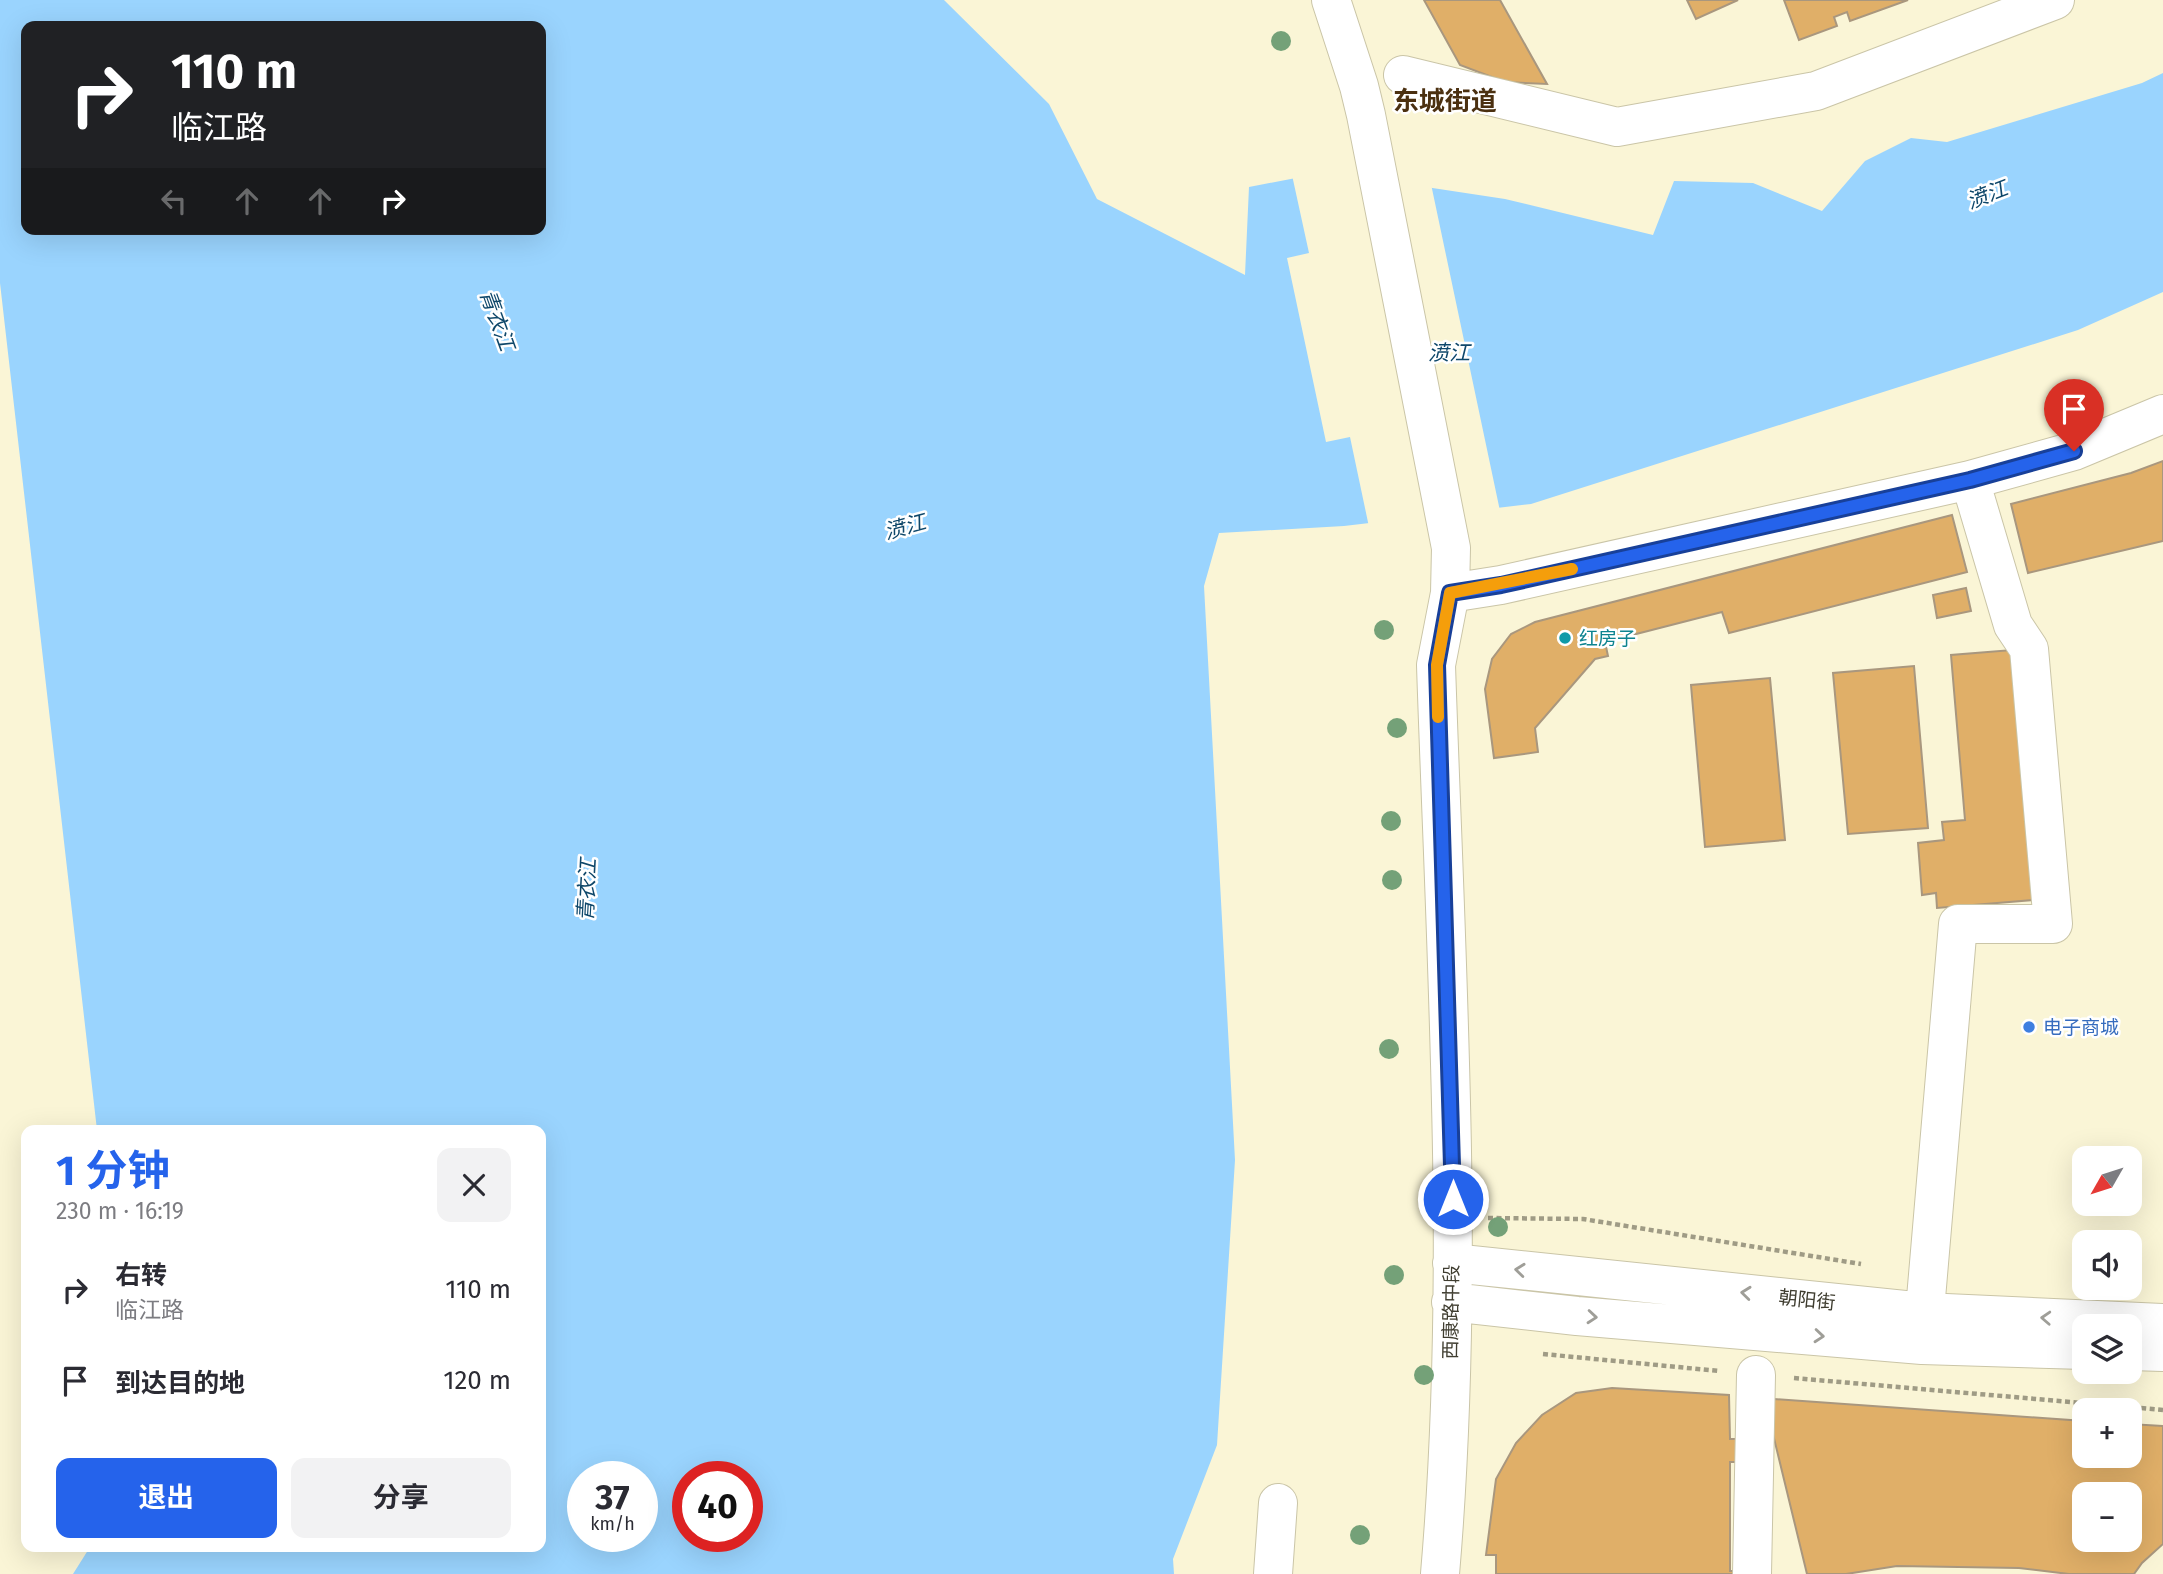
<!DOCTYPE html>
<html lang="zh">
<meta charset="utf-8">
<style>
body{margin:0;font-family:"Fira Sans","Noto Sans SC",sans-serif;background:#f2f2f3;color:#2b2b33;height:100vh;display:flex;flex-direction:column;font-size:26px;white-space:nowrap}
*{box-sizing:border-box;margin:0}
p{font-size:23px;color:#7c7c81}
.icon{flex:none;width:38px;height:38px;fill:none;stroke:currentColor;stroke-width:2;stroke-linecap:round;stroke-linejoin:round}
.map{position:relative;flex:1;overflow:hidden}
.sheet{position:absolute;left:21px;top:1125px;width:525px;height:427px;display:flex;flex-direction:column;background:#fff;border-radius:14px;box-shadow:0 7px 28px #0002}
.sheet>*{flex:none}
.hud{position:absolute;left:21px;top:21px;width:525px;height:214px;border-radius:14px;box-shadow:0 7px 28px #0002;background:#202124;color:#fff;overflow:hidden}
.needle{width:46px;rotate:231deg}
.controls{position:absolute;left:2072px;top:1146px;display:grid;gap:14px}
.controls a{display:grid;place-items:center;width:70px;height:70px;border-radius:14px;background:#fff;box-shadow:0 7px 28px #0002;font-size:35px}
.speed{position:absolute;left:567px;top:1461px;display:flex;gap:14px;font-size:35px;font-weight:700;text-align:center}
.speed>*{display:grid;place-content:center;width:91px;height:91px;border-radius:50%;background:#fff;box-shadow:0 7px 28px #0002;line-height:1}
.speed small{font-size:18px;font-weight:400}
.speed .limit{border:10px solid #d22;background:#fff;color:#111}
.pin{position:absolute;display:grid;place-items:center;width:60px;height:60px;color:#fff;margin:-72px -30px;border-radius:50% 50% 50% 0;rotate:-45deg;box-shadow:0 0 7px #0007}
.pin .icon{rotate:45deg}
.me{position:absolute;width:77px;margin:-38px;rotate:0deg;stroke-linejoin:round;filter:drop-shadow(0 0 5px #0008)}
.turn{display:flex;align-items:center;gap:24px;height:147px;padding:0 35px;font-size:32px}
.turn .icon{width:91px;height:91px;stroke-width:2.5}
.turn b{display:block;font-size:49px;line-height:60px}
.lanes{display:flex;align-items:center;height:66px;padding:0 35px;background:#0003;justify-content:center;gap:35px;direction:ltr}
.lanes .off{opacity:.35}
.round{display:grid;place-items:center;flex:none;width:74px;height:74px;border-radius:14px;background:#f2f2f3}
.overview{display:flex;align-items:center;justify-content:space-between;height:119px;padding:0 35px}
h1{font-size:42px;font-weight:700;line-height:52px;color:#2563eb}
.button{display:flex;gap:14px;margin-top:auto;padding:14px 35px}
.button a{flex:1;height:80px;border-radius:14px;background:#2563eb;color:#fff;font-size:28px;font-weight:700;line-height:80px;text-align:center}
.button a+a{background:#f2f2f3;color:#2b2b33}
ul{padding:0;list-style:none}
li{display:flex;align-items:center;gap:21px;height:91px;padding:0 35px}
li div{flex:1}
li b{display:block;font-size:26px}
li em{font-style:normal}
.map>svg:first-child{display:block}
</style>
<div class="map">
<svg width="2163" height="1574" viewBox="0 0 2163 1574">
<rect width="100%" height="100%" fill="#faf5d6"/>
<!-- water -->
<path fill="#9ad4fe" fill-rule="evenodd" d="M0,0H944L1049,104L1097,199L1245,275L1249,187L1327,172L1505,199L1653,235L1674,181L1753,183L1822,211L1865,161L1911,138L1947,142L2142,83L2163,73V292L2078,330L1531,504L1344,526L1219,533L1204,586L1235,1160L1217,1445L1173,1559L1174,1574H73L90,1547H541V1130H97L0,283ZM26,26H541V229H26ZM583,1477H642V1536H583ZM688,1477H747V1536H688Z"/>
<!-- pier -->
<path fill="#faf5d6" d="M1327,168L1431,184L1500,511L1369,527L1350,437L1326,442L1287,258L1309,253L1292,175Z"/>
<!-- building -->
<path fill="#e0af68" stroke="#a9977e" stroke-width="2" fill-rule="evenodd" d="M1424,0H1500L1547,84L1505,82L1460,65Z
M1687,0H1738L1696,19Z
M1784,0H1908L1850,21L1847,12L1834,17L1837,26L1799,40Z
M2163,461V541L2028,573L2011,504L2131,473Z
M1952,515L1967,572L1729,633L1722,612L1605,642L1608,656L1595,659L1535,728L1538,752L1494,758L1485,689L1492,659L1511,634L1535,622Z
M1966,588L1971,611L1937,618L1933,595Z
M2012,650L2033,900L1937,908L1936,893L1922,895L1918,843L1944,840L1942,822L1965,820L1951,655Z
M1914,666L1928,828L1848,834L1833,673Z
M1770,678L1785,840L1705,847L1691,685Z
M1612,1388L1729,1395L1730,1439H1738V1462H1730V1571H1738V1574H1496V1555H1486L1496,1479L1516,1443L1542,1415L1576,1393Z
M1774,1399L2084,1421V1456H2130V1424L2163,1426V1544L2142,1563L2134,1574H2069L2019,1568L1897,1566L1846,1574H1807L1771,1426ZM2084,1494H2130V1540H2084Z"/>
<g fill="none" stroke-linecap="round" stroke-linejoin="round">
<!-- minor casing -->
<g stroke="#cac5a7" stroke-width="40">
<path id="minor" d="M1331,0L1359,86L1366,115L1451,548L1450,593L1436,665C1446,967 1466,1272 1440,1574
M1403,75L1617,127L1816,91L2055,0
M1450,593L1501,585L1970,480L2074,451L2163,414
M1452,1263L1924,1312L2163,1323
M1451,1302L1577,1316L1922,1345L2084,1350
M1922,1345L1958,924H2053L2029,649L2013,625L1970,480
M2130,1351L2163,1352
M1273,1574L1278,1503
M1752,1574L1756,1375"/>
</g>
<!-- path -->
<path stroke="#9f9b85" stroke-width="4.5" stroke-dasharray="5 3.5" stroke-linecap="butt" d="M1488,1218L1583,1219L1861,1264
M1543,1354L1719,1371
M1794,1378L2163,1410"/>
<!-- minor -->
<use href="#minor" stroke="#fff" stroke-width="38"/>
</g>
<!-- trees -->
<g fill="#74a178">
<circle cx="1281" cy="41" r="10"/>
<circle cx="1384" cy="630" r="10"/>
<circle cx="1397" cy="728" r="10"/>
<circle cx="1391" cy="821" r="10"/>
<circle cx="1392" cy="880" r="10"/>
<circle cx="1389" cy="1049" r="10"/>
<circle cx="1498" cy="1227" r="10"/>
<circle cx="1394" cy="1275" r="10"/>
<circle cx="1424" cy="1375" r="10"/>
<circle cx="1360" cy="1535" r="10"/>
</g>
<!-- one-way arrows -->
<defs><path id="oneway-chevron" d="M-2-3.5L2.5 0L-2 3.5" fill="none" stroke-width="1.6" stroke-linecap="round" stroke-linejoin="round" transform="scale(1.75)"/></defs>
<g stroke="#9f9e98">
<use href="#oneway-chevron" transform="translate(1520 1270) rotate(-174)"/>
<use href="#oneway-chevron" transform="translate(1746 1293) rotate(-174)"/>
<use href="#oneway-chevron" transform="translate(1592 1317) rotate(5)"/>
<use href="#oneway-chevron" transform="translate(2046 1318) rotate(-177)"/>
<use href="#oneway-chevron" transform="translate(1819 1336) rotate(5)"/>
</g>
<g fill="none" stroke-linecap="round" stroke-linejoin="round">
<!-- route casing -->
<g stroke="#184099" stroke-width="18">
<path id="route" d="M1453,1199L1437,665L1450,593L1501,585L1970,480L2074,451"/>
</g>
<!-- route -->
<use href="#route" stroke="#2563eb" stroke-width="12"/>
<!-- slow -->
<path stroke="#f59e0b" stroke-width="12" d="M1438,717L1437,665L1450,593L1572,569"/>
</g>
<!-- markers -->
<circle fill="#0f9aa8" stroke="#fff" stroke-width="2.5" cx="1565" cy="638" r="7"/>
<circle fill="#3f7fe0" stroke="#fff" stroke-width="2.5" cx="2029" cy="1027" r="7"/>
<g text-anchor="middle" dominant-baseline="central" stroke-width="5" stroke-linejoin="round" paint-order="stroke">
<!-- culture labels -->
<g font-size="19" fill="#0d838f" stroke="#fff" text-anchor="start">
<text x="1579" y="638">红房子</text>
</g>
<!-- shop labels -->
<g font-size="19" fill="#366cbe" stroke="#fff" text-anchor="start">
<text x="2043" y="1027">电子商城</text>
</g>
<!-- street labels -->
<g font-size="19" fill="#3f3d30" stroke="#fff">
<text transform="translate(1807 1300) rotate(6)">朝阳街</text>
<text transform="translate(1451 1312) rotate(-89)">西康路中段</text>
</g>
<!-- water labels -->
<g font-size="21" font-style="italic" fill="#0e476a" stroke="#fff">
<text transform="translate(1987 195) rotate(-21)">𣸣江</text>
<text transform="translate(497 320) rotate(70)">青衣江</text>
<text x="1449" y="353">𣸣江</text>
<text transform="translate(905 527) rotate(-15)">𣸣江</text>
<text transform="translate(587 890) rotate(-87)">青衣江</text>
</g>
<!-- district labels -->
<g font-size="26" font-weight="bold" fill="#4b3010" stroke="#fff">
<text x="1445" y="101">东城街道</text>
</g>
</g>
</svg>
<div class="controls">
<a><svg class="needle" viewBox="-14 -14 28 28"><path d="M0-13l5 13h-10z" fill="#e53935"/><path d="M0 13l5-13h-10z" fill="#7c7c81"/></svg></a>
<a><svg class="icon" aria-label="sound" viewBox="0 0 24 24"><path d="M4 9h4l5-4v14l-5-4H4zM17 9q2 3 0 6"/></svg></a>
<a><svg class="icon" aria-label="layers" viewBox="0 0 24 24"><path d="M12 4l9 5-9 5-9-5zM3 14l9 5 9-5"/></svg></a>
<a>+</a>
<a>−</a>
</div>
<div class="speed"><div>37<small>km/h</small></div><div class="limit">40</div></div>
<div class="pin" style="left:2074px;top:451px;background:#d93025"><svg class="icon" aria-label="arrive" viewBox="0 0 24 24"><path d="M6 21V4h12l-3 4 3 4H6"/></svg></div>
<svg class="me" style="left:1453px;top:1199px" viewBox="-20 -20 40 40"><circle r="17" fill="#2563eb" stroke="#fff" stroke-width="3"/><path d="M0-11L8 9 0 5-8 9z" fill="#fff"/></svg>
<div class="hud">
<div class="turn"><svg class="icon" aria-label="right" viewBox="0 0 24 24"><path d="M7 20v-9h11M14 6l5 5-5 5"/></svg><div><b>110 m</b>临江路</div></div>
<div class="lanes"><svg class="icon off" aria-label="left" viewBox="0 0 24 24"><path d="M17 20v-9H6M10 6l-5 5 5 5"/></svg><svg class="icon off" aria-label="ahead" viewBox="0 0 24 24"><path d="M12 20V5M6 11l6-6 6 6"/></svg><svg class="icon off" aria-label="ahead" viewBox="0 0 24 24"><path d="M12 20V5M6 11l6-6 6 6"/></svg><svg class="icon" aria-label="right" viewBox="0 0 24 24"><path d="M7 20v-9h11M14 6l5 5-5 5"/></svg></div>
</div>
<section class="sheet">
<div class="overview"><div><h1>1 分钟</h1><p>230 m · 16:19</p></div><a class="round"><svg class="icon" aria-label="close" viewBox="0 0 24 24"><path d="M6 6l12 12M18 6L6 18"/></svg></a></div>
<ul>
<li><svg class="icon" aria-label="right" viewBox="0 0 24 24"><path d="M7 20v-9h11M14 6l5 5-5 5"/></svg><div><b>右转</b><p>临江路</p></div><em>110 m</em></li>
<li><svg class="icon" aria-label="arrive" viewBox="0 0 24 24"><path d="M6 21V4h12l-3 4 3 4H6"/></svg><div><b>到达目的地</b></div><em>120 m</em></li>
</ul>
<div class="button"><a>退出</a><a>分享</a></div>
</section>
</div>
